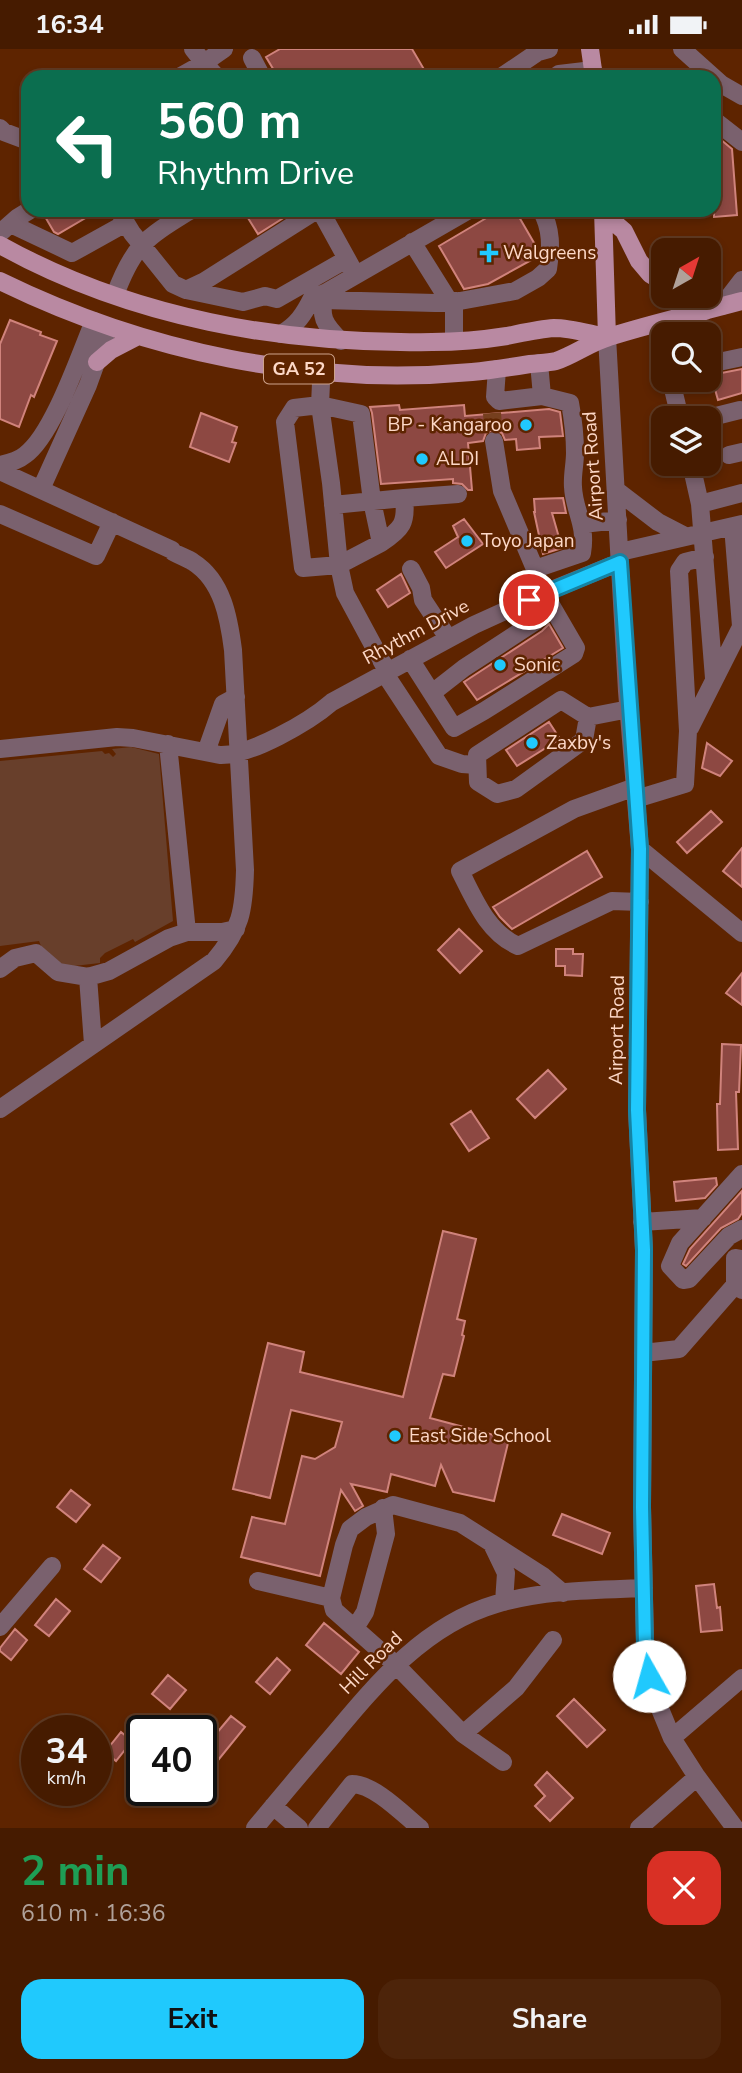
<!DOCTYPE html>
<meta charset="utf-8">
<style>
body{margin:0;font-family:"Nunito Sans",sans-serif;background:#4d240a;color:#f1f3f6;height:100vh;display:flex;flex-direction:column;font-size:26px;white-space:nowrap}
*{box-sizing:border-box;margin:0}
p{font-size:23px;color:#b0a199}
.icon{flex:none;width:38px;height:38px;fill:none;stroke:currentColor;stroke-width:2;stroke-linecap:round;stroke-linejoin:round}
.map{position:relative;height:1779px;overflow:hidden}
.panel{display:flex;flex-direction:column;background:#461b00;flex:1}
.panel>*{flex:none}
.hud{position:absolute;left:21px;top:21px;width:700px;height:147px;border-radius:21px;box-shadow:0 4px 10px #0003,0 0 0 2px #5e3922;background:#0b6e4f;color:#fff;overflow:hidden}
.needle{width:46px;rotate:39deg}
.controls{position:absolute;left:651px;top:189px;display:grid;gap:14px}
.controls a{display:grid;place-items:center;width:70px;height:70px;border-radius:14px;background:#461b00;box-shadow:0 4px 10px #0003,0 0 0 2px #5e3922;font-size:35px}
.speed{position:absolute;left:21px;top:1666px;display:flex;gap:14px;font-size:35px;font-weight:700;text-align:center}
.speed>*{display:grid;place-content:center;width:91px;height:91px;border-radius:50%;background:#461b00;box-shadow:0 4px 10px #0003,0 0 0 2px #5e3922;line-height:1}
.speed small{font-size:18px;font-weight:400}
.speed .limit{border:4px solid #111;border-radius:10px;background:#fff;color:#111}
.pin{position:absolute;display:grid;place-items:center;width:60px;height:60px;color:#fff;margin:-30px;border:4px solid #fff;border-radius:50%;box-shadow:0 2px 7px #0007}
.me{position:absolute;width:77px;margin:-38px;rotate:353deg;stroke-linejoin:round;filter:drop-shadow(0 0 5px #0008)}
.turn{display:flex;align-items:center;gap:24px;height:147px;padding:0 21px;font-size:32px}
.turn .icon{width:91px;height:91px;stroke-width:2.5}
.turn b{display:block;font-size:49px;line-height:60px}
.round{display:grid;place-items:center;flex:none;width:74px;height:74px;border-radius:21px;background:#4d240a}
.summary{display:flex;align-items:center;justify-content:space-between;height:119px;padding:0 21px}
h1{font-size:42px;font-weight:700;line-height:52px;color:#1e9e55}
.primary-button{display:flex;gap:14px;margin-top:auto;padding:14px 21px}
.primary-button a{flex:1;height:80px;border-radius:21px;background:#20c9fd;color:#111;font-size:28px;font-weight:700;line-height:80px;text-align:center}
.primary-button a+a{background:#4d240a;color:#f1f3f6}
.status{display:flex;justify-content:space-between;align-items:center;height:49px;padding:0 35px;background:#461b00;direction:ltr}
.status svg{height:19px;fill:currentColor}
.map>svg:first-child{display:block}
</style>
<div class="status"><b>16:34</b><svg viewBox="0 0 49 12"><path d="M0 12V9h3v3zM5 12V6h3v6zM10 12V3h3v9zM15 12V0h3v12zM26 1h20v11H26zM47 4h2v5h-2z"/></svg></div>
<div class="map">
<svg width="742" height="1779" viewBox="0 0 742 1779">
<rect width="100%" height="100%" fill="#5e2400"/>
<!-- green -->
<path fill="#683f2b" d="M131,698L159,705L173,872L135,893L133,890L105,904L100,909V914L65,918L41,897L39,892L0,897V712L102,702L105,705L109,704L113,708L116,705L112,700Z"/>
<!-- building -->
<path fill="#8d4842" stroke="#d0837c" stroke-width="2" d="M280,0H412L425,22L414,28H278L266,8Z
M714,85L732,100L737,166L714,168Z
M53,161H99L58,185L54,183L44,166Z
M243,161H296L258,185Z
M500,161H515L537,199L535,209L488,235L464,240L439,197Z
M10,271L41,283L40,286L57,292L34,348L31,346L19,378L0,370V295Z
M742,320V344L718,351L711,326Z
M399,356L400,361L464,356L465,367L549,360L560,363L563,387L539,388L540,399L517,401L516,390L505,391L502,384L493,381L486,384L483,392L468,394L472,441H468L462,435L453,434V430L381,435L372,364L370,358Z
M201,364L237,378L232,393L236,394L229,413L190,398Z
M563,449L566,464H552L562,499L543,505L534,463H535L534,450Z
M464,470L483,495L446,519L435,503L458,488L453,477Z
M401,525L410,544L388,558L377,541Z
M549,575L563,599L477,651L464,633L542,582Z
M549,673L560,690L517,717L506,701Z
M707,694L732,712L720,727L702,719Z
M711,762L722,773L687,804L677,793Z
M742,799V838L723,822Z
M587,802L602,828L512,880L500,868L493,858Z
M459,880L482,902L460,924L438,901Z
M556,900H573V905H583L582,927L565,926V917H556Z
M742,924V956L726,944Z
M722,995L741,996L739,1043H736L738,1100L718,1101L717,1055H720Z
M548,1021L566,1040L535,1069L517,1050Z
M471,1062L489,1089L469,1102L451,1075Z
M716,1129L717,1136L705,1149L676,1152L674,1133Z
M742,1142V1164L738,1170L721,1179L686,1217L683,1215L690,1200Z
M443,1182L476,1190L457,1270L465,1272L462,1286L464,1287L454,1327L443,1325L430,1369L509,1390L494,1452L453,1443L441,1416L435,1437L391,1425L387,1443L351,1435L363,1457L355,1462L341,1441L320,1527L241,1508L252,1468L285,1475L302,1407L315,1410L335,1398L342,1373L291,1361L270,1449L233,1440L268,1294L304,1303L300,1323L403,1348Z
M71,1441L90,1456L76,1473L57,1458Z
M562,1465L610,1484L602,1505L553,1486Z
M103,1496L120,1509L101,1533L84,1520Z
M714,1535L717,1559L720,1558L722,1581L701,1583L696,1537Z
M56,1550L70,1562L49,1587L35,1576Z
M324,1574L359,1603L341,1625L306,1596Z
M15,1580L27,1591L11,1611L0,1602V1599Z
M277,1609L290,1621L270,1645L256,1633Z
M168,1626L186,1641L170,1660L152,1645Z
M574,1650L605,1681L587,1698L557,1667Z
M231,1667L245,1678L219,1710L205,1698Z
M121,1683L132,1692L116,1712L105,1703Z
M547,1723L573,1749L550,1772L535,1757L545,1747L535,1736Z"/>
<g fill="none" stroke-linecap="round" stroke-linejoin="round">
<!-- minor-tunnel -->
<path stroke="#763f1e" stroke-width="18" stroke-dasharray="18 9" stroke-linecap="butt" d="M492,364L494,392"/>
<!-- minor -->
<path stroke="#7a616e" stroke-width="18" d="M682,0L721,35L742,47
M252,9L262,28
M179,28L204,14L193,0
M217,28L204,14L224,0
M501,28L538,3L549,0
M555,28L559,25L593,21
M714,71L742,93
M0,79L4,83L28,92
M118,161L132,184L173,235L186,241L243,253L265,247L277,250L347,210
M320,161L352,219
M413,161H416
M11,175L72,204L126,174
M0,184L17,169L30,161
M412,193L449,252
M186,241L203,233L317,161
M325,244C319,268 324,275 341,292
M115,246C134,195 146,189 191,161
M323,251L435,254L460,252L515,242L538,229L548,220C551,199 552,180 541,161
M454,252V292
M722,257L742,231
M281,285C297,276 304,265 312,249L325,244L469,161
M607,288L627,642L640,800L637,1061L644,1201L642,1458L645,1595L649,1627L658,1655L672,1689L697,1728L735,1779
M709,315L742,308
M497,320L495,348L499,352L542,347L539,314
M320,323L321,334L320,356L331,434L339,516L345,544L387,622L389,631L439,707L462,715L477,716
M674,331L673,340L680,369
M320,356L361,365L372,452L381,494L339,516L303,519L285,373L294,359Z
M708,369L740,361
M494,392L502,442L535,520L582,504C587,475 574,462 573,438C572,427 575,415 575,404C575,387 573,370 570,354L542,347
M729,406L742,403
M709,412L714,410
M691,415L700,455L742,444
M0,416C9,414 18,412 25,406C53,386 80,305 94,272
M0,422L172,501L173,503C180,507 187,509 193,513C223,532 229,570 233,601L245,821C244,862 241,880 214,912L0,1060
M41,440L88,336L109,278
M616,441L658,473L685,487
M404,449L458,445
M700,455L714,629
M333,456L404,449C407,474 402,480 381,494
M0,465L96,507L112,473
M583,475L618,471
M733,477L741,577
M620,503L742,475
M411,520L421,539L423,551L448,589
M410,610L454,679L484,662L574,605L576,599L544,544
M432,644L464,619L536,572L538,563L533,549
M588,668L584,691L516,740L497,745L478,733L477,706L561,651L588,668L629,660
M690,679L742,576
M168,695L187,883
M0,700L117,688L133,689L220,706C250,707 309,673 332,653L474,576L549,542L620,513
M206,703L223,655L236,648
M635,738L574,760L460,822C475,851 487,883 518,897L612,852L640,853
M636,750L685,735L688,682L679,522L685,513L705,508
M640,800L742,884
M0,920L15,909L36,904L58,923L88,928L109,922L169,889L187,883H222L236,880
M88,928L93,995
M742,1125L680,1194L670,1217L683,1231L689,1230L729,1187L742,1180
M642,1173L703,1169
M735,1236V1209L742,1210
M643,1304L679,1300L735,1236L742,1241
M493,1497L506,1524L504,1553
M258,1532L331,1549
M0,1578L52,1517
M355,1579L365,1563L386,1485L383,1459
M553,1591L516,1639L463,1685L395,1615L334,1561L331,1549L344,1496L350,1480L366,1468L393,1456L460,1474L543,1527L563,1544
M463,1685L503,1713
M672,1689L742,1629
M273,1757L299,1779
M255,1779C280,1749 305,1719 330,1690C376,1635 424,1576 496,1555C544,1541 594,1541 644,1539
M317,1779L352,1735C374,1735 403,1765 420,1779
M639,1779L697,1728"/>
<!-- major -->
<path stroke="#b989a2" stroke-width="18" d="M590,0L594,28
M603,161L607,288
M603,164L624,182L639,212L650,225L663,233
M0,196C131,269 284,296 432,293C457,293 482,291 507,287C522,284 539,280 554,279C571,279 590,285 607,288
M0,232C145,303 311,338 472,323C492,321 511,318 530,315C538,314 548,314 556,312C574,306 591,293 609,288C653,274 698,264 742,252
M685,247L705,262
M97,313L111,301L138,287"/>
</g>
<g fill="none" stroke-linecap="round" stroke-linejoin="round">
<!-- route casing -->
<g stroke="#1583a4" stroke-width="18">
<path id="route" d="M529,551L620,513L640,800L637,1061L644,1201L642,1458L645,1595L649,1627"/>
</g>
<!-- route -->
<use href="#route" stroke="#20c9fd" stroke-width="12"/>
</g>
<!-- markers -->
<g fill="#20c9fd" stroke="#5e2400" stroke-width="2.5">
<path d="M485.5 193.5h7v7h7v7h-7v7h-7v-7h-7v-7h7z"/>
<circle cx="526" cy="376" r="7"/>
<circle cx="422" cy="410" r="7"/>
<circle cx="467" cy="492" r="7"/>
<circle cx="500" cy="616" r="7"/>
<circle cx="532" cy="694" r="7"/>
<circle cx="395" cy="1387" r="7"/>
</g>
<g text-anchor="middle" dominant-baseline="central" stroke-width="5" stroke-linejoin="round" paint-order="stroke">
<!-- shield labels -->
<rect fill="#5e2400" stroke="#cda28b" stroke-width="2" x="264" y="305.5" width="70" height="29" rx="5"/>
<g font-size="18" font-weight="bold" fill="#fdd8c7">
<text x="299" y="320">GA 52</text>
</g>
<!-- poi labels -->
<g font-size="19" fill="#fdd8c7" stroke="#5e2400" text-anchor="start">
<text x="503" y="204">Walgreens</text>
<text x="512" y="376" text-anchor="end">BP - Kangaroo</text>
<text x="436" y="410">ALDI</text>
<text x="481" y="492">Toyo Japan</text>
<text x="514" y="616">Sonic</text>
<text x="546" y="694">Zaxby's</text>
<text x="409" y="1387">East Side School</text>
</g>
<!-- street labels -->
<g font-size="19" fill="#fdd8c7" stroke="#5e2400">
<text transform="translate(593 417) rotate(-94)">Airport Road</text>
<text transform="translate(416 583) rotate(-28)">Rhythm Drive</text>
<text transform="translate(617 981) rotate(-89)">Airport Road</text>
<text transform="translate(371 1614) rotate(-45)">Hill Road</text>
</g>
</g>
</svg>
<div class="controls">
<a><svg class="needle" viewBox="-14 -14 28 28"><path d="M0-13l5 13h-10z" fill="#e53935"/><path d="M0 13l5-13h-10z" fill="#b0a199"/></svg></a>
<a><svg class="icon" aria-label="search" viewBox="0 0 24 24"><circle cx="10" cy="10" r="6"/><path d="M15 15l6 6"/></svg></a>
<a><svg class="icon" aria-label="layers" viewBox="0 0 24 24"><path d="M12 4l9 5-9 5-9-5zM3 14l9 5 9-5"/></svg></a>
</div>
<div class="speed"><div>34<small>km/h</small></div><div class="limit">40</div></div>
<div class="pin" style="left:529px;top:551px;background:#d93025"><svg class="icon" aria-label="arrive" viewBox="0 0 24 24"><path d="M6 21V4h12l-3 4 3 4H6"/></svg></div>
<svg class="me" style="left:649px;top:1627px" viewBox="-20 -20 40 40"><circle r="19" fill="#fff"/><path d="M0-13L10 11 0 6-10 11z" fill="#20c9fd"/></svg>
<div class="hud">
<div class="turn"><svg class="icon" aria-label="left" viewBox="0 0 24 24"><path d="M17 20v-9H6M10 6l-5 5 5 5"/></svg><div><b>560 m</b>Rhythm Drive</div></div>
</div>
</div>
<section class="panel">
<div class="summary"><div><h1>2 min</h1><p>610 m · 16:36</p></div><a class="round" style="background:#d93025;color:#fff"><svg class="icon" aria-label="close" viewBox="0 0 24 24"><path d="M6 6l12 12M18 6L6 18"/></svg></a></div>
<div class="primary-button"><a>Exit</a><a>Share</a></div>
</section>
